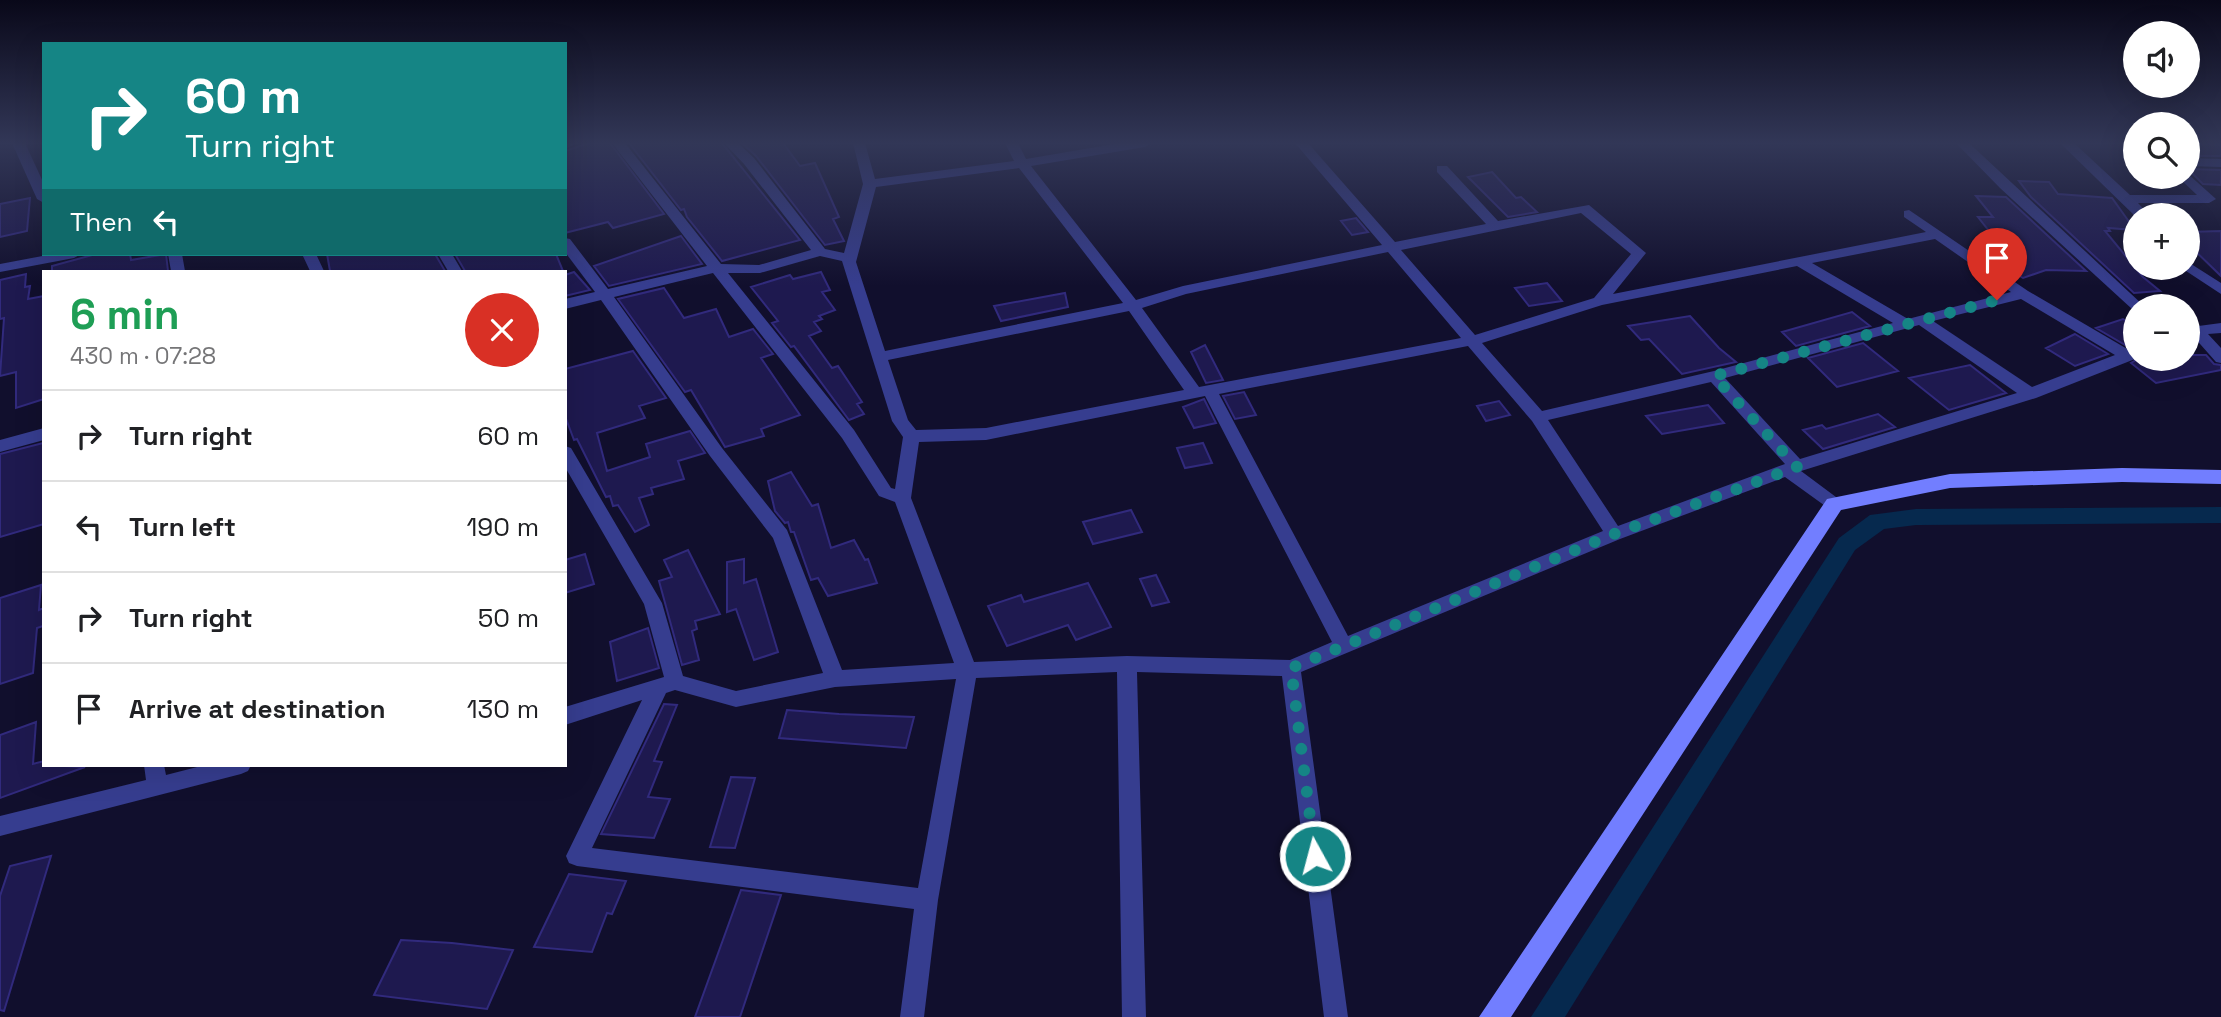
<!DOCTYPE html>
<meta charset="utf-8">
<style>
body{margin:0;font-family:"Space Grotesk",sans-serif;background:#f6f6f6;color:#202124;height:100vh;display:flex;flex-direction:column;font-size:26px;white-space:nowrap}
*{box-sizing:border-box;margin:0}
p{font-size:23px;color:#757577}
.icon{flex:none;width:38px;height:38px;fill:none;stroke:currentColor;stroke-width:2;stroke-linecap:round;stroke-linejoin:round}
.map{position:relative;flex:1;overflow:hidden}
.side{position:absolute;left:42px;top:270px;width:525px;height:497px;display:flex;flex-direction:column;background:#fff;border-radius:0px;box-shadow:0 7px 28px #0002}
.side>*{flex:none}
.hud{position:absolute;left:42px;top:42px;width:525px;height:214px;border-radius:0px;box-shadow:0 7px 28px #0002;background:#158585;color:#fff;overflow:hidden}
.controls{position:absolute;left:2123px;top:21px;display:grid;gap:14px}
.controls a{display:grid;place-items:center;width:77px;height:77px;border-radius:50%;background:#fff;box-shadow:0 7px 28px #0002;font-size:35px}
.pin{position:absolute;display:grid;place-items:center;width:60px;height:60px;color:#fff;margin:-72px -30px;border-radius:50% 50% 50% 0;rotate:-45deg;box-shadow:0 0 7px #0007}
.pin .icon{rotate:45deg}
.me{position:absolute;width:77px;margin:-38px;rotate:353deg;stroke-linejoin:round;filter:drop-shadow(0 0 5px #0008)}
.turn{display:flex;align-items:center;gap:24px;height:147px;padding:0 28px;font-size:32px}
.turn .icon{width:91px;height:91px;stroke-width:2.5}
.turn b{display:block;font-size:49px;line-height:60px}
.then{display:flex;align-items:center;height:66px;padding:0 28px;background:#0003;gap:14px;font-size:26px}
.round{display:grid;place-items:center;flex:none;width:74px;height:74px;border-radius:37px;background:#f6f6f6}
.head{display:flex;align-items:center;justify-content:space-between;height:119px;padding:0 28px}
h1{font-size:42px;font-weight:800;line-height:52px;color:#1e9e55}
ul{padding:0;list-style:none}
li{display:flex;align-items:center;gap:21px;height:91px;padding:0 28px;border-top:2px solid #e0e0e0}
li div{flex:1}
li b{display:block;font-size:26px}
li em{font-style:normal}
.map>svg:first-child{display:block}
</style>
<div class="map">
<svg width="2221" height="1017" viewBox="0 0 2221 1017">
<rect width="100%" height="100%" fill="#110f2d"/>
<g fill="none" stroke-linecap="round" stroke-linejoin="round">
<!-- canal -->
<path fill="#06294e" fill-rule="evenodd" d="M2221,507V523L1916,525L1884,529L1855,550L1565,1017H1531L1839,538L1870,515L1916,509Z"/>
</g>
<!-- building -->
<path fill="#1e194f" stroke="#312a7d" stroke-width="2" d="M589,143H610L664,214L613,228L608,222L565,233V151Z
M629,143H722L800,240L722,261L687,217L684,209L681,210Z
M742,143H783L800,166L815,163L839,217L833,219L844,241L825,245L756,156Z
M2188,143L2221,145V156H2188Z
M2188,169L2221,170V185L2203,184Z
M1492,172L1516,198L1521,197L1537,212L1508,217L1468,177Z
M2019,181L2049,182L2058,194L2112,198L2135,230L2108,228L2110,231H2105L2143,277L2160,291L2134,293L2031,197Z
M1976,196L2006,197L2086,271L2046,270L2023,278L1991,259L2007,254L1978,217H1993Z
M30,198L27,231L0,237V204Z
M1356,218L1368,232L1352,235L1341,221Z
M2221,231V276L2188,244V232Z
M681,236L702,264L609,286L594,266Z
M96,254H130L131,260L166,254L168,271H52V266Z
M327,254H435L445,271H330Z
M455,254H556L563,271H465Z
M574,272L590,290L565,296V275Z
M821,272L830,290L822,292L835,310L819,316L822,319L814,322L821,331L809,336L832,368L838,366L862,402L857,404L864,414L849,420L794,346L791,347L772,323L778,321L751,287L790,275L793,279Z
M26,274L25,287L30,286L28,299L44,296V399L16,408V372L0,376L4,318L0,319V280Z
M1547,283L1562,301L1529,306L1515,288Z
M664,288L684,318L716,309L729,337L753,329L773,354L761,358L800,415L761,429L764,436L725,447L691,390L685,392L618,299Z
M1065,293L1068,307L1001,321L994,306Z
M1852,312L1870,326L1796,346L1782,332Z
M1690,316L1719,348L1736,362L1682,374L1649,339L1641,340L1628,326Z
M2123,319L2135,326V341L2127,346L2096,328Z
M2075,334L2108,354L2075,366L2046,348Z
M1863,343L1898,371L1837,387L1808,358Z
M1205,345L1223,380L1206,383L1191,352Z
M633,351L666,398L639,406L645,418L597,433L607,471L650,457L646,444L690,431L705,453L678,461L684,479L651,488L653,494L639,498L649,525L635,532L618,505L613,506L610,496L606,497L577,439L574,440L565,416V369Z
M2188,355H2206L2214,364L2221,365V370L2156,383L2131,363L2138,359H2188Z
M1970,365L2006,393L1949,410L1909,378Z
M1244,392L1256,415L1235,419L1223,396Z
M1204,399L1216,423L1194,428L1183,407Z
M1499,401L1510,415L1486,421L1477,406Z
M1708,405L1724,423L1662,434L1646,416Z
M1878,414L1895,427L1823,449L1803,430L1822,425L1826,429Z
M43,443L44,524L0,537V454Z
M1203,443L1212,463L1185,468L1177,448Z
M791,472L812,506L818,504L831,548L854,540L865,560L868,559L877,583L828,596L818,578L811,580L794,532H791L788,522L785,523L775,511L768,481Z
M1131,510L1142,532L1093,544L1083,522Z
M688,550L720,614L695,621L697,629L692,631L699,660L682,665L659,581L672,577L664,560Z
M585,554L594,584L565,593V560Z
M744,559V583L756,579L778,652L754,660L736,609L727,612V562Z
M1156,575L1169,602L1152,606L1140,579Z
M1088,583L1111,627L1076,640L1068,625L1007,646L988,606L1021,595L1024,602Z
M41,585L39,610L44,608L43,626L37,628L33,673L0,684V598Z
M648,628L659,668L617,681L610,642Z
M664,704L677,705L654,761L662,762L648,797L670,799L654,838L601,834Z
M787,710L839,714L914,717L906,748L779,738Z
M36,722L33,764L44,761V765L85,767L0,798V735Z
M731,777L755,778L735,848L710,847Z
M51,856L4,1011L0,1010V896L10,866Z
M569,874L626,881L612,914L607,913L592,952L534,947Z
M741,890L781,895L740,1017H695Z
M401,940L452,943L513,950L487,1009L374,995Z"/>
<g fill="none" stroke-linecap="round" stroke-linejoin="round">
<!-- street -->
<path fill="#363d8f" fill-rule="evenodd" d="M12,143H25L44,184V203L37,199Z
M565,143H577L565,149Z
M612,143H625L721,264L759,265L811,250L744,164L724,143H738L754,158L825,249L844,253L863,184L853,143H865L875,179L1014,161L1005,143H1018L1026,159L1120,143H1151L1145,147L1031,166L1136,300L1183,286L1382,245L1295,143H1308L1395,242L1486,224L1437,172V166H1447L1498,221L1589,205L1646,253L1613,294L1926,232L1904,217V211L1909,210L2028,291L2129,350L2135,348V359L2036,398L1801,471L1840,500L1843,504L1840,508H1828L1785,477L1620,539L1301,672L1348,1017H1324L1282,676L1137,672L1146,1017H1122L1117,672L976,678L938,900L924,1017H900L914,909L577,866L569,863L566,856L642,700L565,725V707L664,677L644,604L565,467V446L571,448L662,603L683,676L736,691L823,673L773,538L710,456L601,300L565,309V299L595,292L565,252V238L570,239L608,289L707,266ZM1019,168L1123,303L885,351L856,262L876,187ZM1581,213L1631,254L1594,298L1475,335L1401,250ZM1935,239L2011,292L1908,319L1812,263ZM1388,252L1461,338L1199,387L1142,308L1186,294ZM820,256L842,261L892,421L903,437L895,489L891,488L854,430L728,273H760ZM1797,266L1893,323L1714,371L1542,411L1482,343L1602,305ZM713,273L842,438L879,496L895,502L954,663L842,670L787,530L722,448L614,297ZM2021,299L2115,355L2032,387L1933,321ZM1129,311L1184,390L986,428L916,430L908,420L888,360ZM1919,325L2017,393L1800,459L1725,378ZM1468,346L1532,421L1603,531L1348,636L1219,394ZM1711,382L1785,464L1618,526L1548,420ZM1205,396L1332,642L1290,660L1127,656L974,662L911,498L919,442L986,440ZM956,679L918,888L592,848L666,693L675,690L736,707L835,687Z
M1956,143H1969L2144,306L2132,309L2000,188Z
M2060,143H2074L2130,195H2197L2178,177H2188V174L2216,199L2209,203H2138L2149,215L2135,216Z
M2188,158L2221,159V167L2188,166Z
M53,254H81L74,258L0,272V264Z
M168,254H182L185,271H171Z
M302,254H316L324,271H310Z
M438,254H452L462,271H448Z
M2188,262L2221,283V294L2183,269L2188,268Z
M2221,323V333L2208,334L2221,348V363L2216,362L2193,336H2188V328L2191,327Z
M44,428V440L0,452V440Z
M144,765H164L166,775L205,765H251L248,771L241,774L0,836V816L146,780Z"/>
<!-- secondary -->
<path fill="#727eff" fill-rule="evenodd" d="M2122,468L2221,470V484L2122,482L1950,488L1841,510L1511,1017H1479L1827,499L1950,474Z"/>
</g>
<!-- sky -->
<linearGradient id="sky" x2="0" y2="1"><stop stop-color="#090819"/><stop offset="0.5" stop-color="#323757"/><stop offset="1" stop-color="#323757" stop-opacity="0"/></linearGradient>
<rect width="2221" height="286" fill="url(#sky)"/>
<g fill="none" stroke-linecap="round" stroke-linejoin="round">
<!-- route -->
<path stroke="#158585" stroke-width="12" stroke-dasharray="0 21.6" d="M1315,856L1291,668L1614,534L1797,467L1714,376L1997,300"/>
</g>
</svg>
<div class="controls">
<a><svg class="icon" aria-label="sound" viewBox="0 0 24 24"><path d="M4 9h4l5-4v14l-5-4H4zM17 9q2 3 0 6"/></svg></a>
<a><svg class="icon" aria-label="search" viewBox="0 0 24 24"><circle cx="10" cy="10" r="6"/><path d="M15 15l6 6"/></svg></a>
<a>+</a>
<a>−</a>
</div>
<div class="pin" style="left:1997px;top:300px;background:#d93025"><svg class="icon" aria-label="arrive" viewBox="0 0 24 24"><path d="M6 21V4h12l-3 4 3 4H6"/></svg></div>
<svg class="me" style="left:1315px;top:856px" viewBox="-20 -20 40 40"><circle r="17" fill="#158585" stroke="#fff" stroke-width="3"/><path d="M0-11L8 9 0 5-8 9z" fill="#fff"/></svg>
<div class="hud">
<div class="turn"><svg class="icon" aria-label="right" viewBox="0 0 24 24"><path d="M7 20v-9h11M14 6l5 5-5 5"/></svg><div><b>60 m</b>Turn right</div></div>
<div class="then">Then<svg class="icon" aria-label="left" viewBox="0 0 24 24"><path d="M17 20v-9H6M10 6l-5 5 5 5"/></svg></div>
</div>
<section class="side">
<div class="head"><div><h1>6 min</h1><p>430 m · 07:28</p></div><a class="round" style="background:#d93025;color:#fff"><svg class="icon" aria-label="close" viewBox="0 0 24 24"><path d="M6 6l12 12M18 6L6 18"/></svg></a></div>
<ul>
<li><svg class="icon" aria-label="right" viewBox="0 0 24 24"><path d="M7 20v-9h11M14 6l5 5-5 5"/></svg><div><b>Turn right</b></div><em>60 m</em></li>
<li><svg class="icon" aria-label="left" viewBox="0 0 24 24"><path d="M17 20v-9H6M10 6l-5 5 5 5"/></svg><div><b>Turn left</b></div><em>190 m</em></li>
<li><svg class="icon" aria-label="right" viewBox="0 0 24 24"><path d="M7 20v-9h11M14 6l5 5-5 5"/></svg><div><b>Turn right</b></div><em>50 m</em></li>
<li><svg class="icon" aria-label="arrive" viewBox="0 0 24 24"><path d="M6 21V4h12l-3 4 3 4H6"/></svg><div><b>Arrive at destination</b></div><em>130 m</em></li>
</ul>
</section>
</div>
